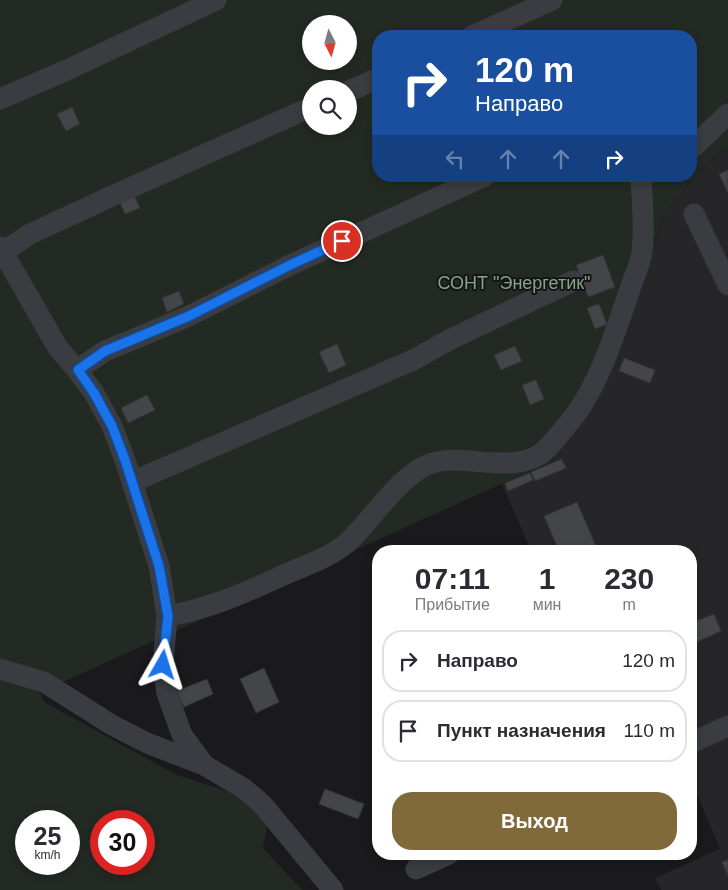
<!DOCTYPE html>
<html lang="ru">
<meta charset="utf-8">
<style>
body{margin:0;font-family:Helvetica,sans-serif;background:#f7f7f7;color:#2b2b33;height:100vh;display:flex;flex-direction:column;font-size:19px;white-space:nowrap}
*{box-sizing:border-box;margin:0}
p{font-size:16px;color:#7c7c81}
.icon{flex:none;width:28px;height:28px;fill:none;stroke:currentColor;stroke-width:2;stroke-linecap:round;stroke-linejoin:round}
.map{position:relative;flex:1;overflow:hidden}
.side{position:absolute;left:372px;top:545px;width:325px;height:315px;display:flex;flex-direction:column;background:#fff;border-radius:20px;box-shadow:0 2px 8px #0003}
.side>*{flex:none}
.top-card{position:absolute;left:372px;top:30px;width:325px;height:152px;border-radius:20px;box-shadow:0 2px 8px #0003;background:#1a4fa0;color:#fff;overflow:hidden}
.needle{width:32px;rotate:174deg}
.fabs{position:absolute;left:302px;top:15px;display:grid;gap:10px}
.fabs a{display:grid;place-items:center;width:55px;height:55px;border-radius:50%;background:#fff;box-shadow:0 2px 8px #0003;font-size:25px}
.speed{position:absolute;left:15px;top:810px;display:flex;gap:10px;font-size:25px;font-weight:700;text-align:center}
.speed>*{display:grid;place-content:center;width:65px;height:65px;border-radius:50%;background:#fff;box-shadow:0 2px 8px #0003;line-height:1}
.speed small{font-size:12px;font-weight:400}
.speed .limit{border:8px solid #d22;background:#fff;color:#111}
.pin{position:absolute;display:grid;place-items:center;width:42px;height:42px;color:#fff;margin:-21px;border:2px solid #fff;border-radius:50%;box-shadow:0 1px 5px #0007}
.me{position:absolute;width:55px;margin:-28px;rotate:6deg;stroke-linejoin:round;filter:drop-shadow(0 0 4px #0008)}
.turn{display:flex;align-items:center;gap:18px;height:105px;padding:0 20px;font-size:22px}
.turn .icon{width:65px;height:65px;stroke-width:2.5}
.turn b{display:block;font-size:35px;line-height:42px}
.lanes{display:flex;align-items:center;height:48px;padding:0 20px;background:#0003;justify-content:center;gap:25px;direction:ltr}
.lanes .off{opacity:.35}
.eta{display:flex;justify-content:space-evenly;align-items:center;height:85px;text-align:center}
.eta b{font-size:30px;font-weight:700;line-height:35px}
.primary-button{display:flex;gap:10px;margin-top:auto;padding:10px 20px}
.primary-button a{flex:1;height:58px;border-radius:20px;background:#816a3a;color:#fff;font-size:20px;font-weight:700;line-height:58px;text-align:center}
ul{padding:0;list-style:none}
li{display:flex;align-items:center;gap:15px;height:62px;margin:0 10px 8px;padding:0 10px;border:2px solid #e1e1e2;border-radius:20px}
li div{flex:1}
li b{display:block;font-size:19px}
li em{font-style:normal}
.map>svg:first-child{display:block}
</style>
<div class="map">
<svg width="728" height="890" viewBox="0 0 728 890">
<rect width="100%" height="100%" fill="#1a1a1c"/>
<!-- built -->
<path fill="#262629" d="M728,147V890H661L655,878L720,849L691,780V551H531L502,484L550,462L598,400L663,217L696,173Z"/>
<!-- green -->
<path fill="#222a23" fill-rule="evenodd" d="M0,0H728V147L696,173L663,217L598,400L550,462L43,691H40L44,702L175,774L238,795L268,822L263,848L302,890H0ZM311,24H349V61H311ZM379,36H691V176H379ZM311,89H349V126H311ZM26,821H69V864H26ZM101,821H144V864H101Z"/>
<!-- building -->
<path fill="#444549" stroke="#343438" d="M72,107L80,124L66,131L57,114Z
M728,170V193L719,174Z
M134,195L140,208L125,214L119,200Z
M603,255L615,287L588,297L576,265Z
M179,291L184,304L167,312L162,298Z
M599,304L607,324L595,329L587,308Z
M337,344L346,365L329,373L319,352Z
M515,346L522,361L501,370L494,355Z
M624,358L655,370L650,383L619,371Z
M536,380L544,399L530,405L522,385Z
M147,395L155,410L128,423L121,408Z
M562,459L566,468L535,481L531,472Z
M530,473L533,480L508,491L505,483Z
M577,502L598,551H559L544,516Z
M714,614L721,631L697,642L691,629V623Z
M264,668L279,702L256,713L240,679Z
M207,679L213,694L184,707L177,691Z
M325,789L364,804L358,819L319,804Z
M728,860V876L722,862Z"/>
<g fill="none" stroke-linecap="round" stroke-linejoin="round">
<!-- minor -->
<path stroke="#3b3c41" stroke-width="21" d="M472,36L552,0
M349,91L379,78
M0,99L67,70L216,0
M691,149L728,114
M694,214L728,285
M0,247L58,348L77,370L94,393L112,426L125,460L159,566L167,616L163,665L167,693L182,735L204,765L243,788L262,804L333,890
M3,252L30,234L112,196L311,107
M77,370L105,351L189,316L288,266L485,176
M132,482L413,360L451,339L573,281
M167,616C210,609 249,591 288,573C309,564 331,557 348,542C372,519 391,488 419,469C452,448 496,473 533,458C544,454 551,444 558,436C568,424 578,413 585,400C604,368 616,330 628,295C632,281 640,266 642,252C645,227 642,201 641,176
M0,669L44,682L112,725L147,743L204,765
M691,743L728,726
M416,869L449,854"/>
</g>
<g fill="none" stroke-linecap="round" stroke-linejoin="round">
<!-- route casing -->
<g stroke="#114b97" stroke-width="12">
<path id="route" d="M163,665L168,616L159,566L125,460L112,426L94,393L78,370L105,351L189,316L288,266L342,241"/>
</g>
<!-- route -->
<use href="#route" stroke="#1a73e8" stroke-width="9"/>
</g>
<g text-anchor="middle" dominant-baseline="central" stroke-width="4" stroke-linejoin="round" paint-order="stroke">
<!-- park labels -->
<g font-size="18" fill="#85a588" stroke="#151517">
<text x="514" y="283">СОНТ "Энергетик"</text>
</g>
</g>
</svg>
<div class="fabs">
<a><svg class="needle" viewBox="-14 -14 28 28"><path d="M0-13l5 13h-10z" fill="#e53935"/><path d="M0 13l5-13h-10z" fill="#7c7c81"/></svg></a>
<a><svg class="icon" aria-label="search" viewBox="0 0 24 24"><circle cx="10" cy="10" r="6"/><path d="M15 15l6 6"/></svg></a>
</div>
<div class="speed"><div>25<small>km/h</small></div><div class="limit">30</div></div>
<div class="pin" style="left:342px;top:241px;background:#d93025"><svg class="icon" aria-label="arrive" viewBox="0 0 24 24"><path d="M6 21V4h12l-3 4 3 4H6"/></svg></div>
<svg class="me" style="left:163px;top:665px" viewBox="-20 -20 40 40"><path d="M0-17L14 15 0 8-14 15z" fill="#1a73e8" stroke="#fff" stroke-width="4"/></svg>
<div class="top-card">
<div class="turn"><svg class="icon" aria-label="right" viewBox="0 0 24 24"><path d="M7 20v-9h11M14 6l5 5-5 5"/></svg><div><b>120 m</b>Направо</div></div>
<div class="lanes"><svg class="icon off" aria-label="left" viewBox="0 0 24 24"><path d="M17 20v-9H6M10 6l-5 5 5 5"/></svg><svg class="icon off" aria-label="ahead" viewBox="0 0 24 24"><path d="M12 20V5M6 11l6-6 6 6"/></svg><svg class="icon off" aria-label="ahead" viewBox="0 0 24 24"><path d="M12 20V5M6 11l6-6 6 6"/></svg><svg class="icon" aria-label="right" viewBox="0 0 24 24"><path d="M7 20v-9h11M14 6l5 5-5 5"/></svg></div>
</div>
<section class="side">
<div class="eta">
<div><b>07:11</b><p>Прибытие</p></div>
<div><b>1</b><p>мин</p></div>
<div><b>230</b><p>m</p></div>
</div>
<ul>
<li><svg class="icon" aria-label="right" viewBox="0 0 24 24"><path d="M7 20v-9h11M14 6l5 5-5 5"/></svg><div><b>Направо</b></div><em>120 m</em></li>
<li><svg class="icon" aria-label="arrive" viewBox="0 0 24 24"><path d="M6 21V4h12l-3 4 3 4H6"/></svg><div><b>Пункт назначения</b></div><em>110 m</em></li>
</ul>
<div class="primary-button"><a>Выход</a></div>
</section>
</div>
